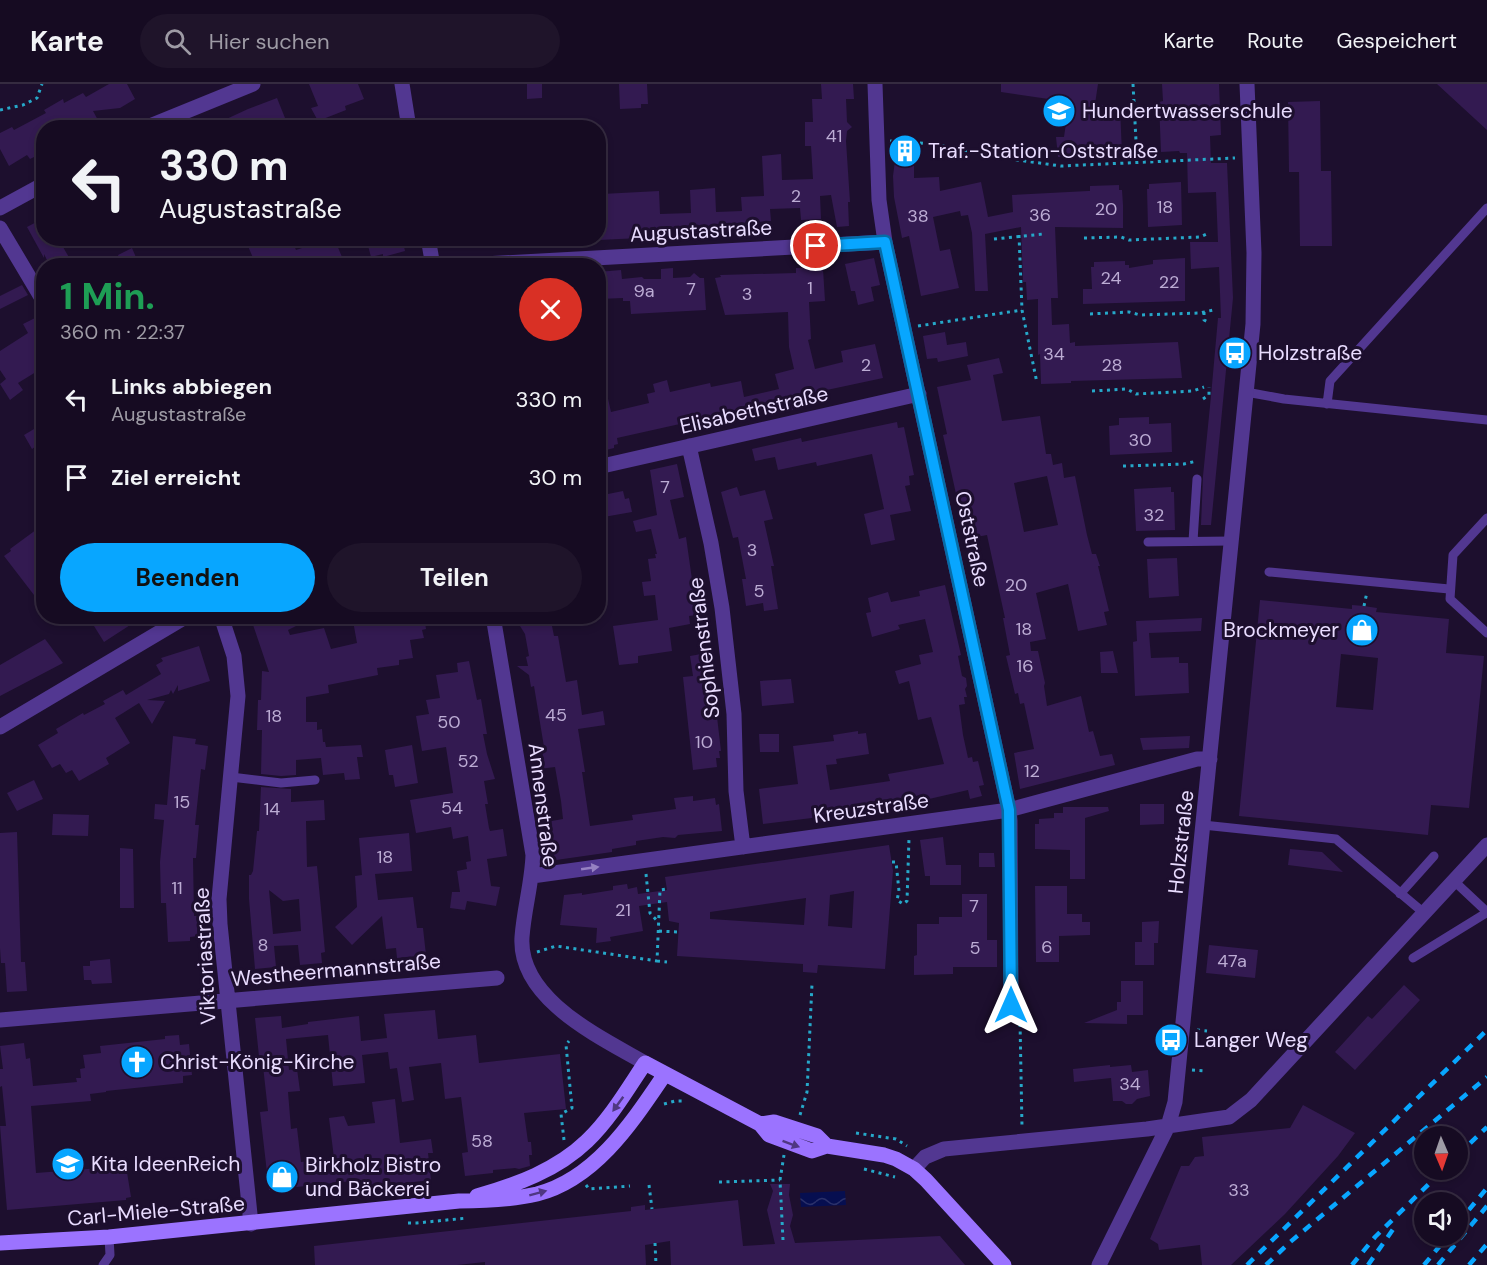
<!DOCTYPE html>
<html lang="de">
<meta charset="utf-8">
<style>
body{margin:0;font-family:"DM Sans",sans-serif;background:#1f142a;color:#f1f3f6;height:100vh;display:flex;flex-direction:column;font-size:22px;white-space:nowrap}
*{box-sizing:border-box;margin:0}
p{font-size:20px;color:#9e9ba5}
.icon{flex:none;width:33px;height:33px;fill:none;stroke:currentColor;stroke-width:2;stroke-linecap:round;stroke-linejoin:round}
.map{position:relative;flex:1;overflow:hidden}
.details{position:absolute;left:36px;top:174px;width:570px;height:366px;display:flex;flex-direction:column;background:#160b22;border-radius:24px;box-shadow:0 3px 9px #0003,0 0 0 2px #352b40}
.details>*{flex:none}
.hud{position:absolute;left:36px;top:36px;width:570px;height:126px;border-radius:24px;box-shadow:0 3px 9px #0003,0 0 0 2px #352b40;background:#160b22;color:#f1f3f6;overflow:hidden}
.needle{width:39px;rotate:178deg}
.fabs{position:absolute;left:1414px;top:1042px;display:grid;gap:12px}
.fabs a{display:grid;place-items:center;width:54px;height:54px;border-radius:50%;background:#160b22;box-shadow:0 3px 9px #0003,0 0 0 2px #352b40;font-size:30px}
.pin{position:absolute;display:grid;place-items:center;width:51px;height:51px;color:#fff;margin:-26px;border:3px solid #fff;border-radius:50%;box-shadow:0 2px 6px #0007}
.me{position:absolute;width:66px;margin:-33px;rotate:0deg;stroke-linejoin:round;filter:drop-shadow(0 0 4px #0008)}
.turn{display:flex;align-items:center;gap:21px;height:126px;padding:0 24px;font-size:27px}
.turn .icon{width:78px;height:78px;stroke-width:2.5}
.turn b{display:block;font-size:42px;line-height:51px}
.round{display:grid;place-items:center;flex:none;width:63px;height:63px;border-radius:32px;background:#1f142a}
.headline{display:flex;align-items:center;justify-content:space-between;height:102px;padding:0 24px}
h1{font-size:36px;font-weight:700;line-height:45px;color:#1e9e55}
.button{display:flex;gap:12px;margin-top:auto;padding:12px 24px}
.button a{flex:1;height:69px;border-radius:36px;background:#08a6ff;color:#111;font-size:24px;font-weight:700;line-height:69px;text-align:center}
.button a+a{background:#1f142a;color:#f1f3f6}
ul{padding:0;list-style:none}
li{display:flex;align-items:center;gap:18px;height:78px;padding:0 24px}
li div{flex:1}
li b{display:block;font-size:22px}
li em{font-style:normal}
header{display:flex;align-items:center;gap:36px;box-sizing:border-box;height:84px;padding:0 30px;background:#160b22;border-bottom:2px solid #352b40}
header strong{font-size:28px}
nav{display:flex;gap:33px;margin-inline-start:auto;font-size:21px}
.search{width:420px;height:54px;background:#1f142a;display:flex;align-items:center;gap:15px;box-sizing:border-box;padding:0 21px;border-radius:33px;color:#9e9ba5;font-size:22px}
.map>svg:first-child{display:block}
</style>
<header>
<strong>Karte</strong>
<div class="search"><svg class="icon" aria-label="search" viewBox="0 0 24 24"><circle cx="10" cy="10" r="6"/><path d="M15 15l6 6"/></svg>Hier suchen</div>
<nav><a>Karte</a><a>Route</a><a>Gespeichert</a></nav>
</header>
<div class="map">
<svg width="1487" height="1181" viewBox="0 0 1487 1181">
<defs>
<pattern id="water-waves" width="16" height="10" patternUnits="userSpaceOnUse" patternTransform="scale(1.5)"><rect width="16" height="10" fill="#060e50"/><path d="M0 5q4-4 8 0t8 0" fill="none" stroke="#2a306a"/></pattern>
</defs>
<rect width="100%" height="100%" fill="#1d0f2e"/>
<!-- water -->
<path fill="url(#water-waves)" d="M845,1107L846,1121L801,1123L800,1109Z"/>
<!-- building -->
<path fill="#331a51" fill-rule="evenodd" d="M109,0H127L135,15L120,24L93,27L99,38L89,44H44V68L30,75L27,71L9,82L0,65V49L12,43L14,46L46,29L44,26L63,15L64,19L83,9L86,13Z
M309,0H358L364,15L345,22L346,26L318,37L311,24L318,22Z
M527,0H542V14L527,15Z
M619,0H647L648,20H641V24L620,25Z
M821,0H853L854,15H846L847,38L852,43L847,47L846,57L850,118H848L849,142L837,143L831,111L820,112L821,135L801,136L800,124L770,125L771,137L729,140L726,142V150L598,156V134L603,133L602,110L659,107L660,130L691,129L690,106L715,104L716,128L742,127L741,113L764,112L762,72L781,70L782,96L813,95L811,62H805V38H813L812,15H822Z
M1001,0H1098L1095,20L1120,23L1122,70L1058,73L1056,53H1064L1069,18L1001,8Z
M1162,0H1219L1221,51L1210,52L1211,79H1227L1233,214L1211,441H1201L1203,392L1211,312L1218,234H1221L1219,183L1191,185L1190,158H1218L1216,108L1188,109L1187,69H1180L1179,67L1161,68L1159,18L1163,17Z
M1437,0H1487V46Z
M277,14L289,44H207L248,25Z
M1320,17L1321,87H1331L1332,162H1300L1299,88H1289L1288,18Z
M897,62L914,63V94L939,93L940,107L981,98L988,133L1013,128L1012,111L1088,107H1090V102L1119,101V106H1122L1123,121V144L1055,143L1058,214H1051L1052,241L1069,240L1070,259L1075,258V262L1178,258L1182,294L1071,297V299L1041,300L1040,270L1038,271V215L1027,216L1026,198H1023L1021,143L985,150L988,207H975L972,149L968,131L961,132L960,127L933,133L940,167L950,165L959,204L921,212L909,152L902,154L894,113L893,92Z
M1181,98L1182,141L1148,143L1147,105H1149V100Z
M44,134V154H80L63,163L74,182H50L44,170V174L27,143Z
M260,154H291L296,166L320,158L323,154H334L342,173L334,176L336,182H264L260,174L254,176L247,160Z
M366,154H402L405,167L383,173V170L371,173Z
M132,164L138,178L130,182H122L118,171Z
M874,174L880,201L871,203L874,217L858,221L855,207H851L845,180Z
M1185,174V217L1083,220V205H1092L1091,183H1094V178L1125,177V181H1129V184L1153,180V176Z
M822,183V185H823L825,217L809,218L811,255L808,256L815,285L843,278L841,267L875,260L883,294L794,313V315L790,316L793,326L756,332L755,328L748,329L747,325L617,354L618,360L614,361V364L598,368V298L604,297L611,328L649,319L647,310L655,308L653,300L667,296L670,308L710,299L711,303L741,297L744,313L779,305L775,290L794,285L789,263L788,228L725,231L715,194L721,193L720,191L796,189V184Z
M673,184V194L690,193L694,189L700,194H704L706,226L631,230L630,217H623V214L599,215L598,188L621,186L622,195L642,193L644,195H661V185Z
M22,201L28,211L0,225V212Z
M35,234L44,248V283L18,299L23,306L10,316L0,300L6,295L0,286V267L28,249L23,240Z
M945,248L947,261L966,258L968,272L938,278L937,274L927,275L923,252Z
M999,274L1003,289L993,291L1002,337L1040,332L1046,370H1051L1053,381L1062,379L1064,394L1075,392L1087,451L1092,470H1096L1100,482H1098L1109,527L1104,528L1107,541L1078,547L1068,500L1036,509L1046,555L1030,558L1031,567H1038L1045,599L1044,602L1047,622L1081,612L1089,648L1093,647L1100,672L1112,670L1115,681L1020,705L1014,669L1034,665L1024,619L1020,620L1018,609L1015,610L1006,572L1010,571L1003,534H1005L987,451L966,455L943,351L947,350L937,303L971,296L967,281ZM1047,392L1058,441L1024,448L1014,399Z
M1149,333V340L1171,339L1172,368L1110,371L1109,342L1119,341V334Z
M897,338L898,344L904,343L914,391L909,392L910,401L905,402L911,427L890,431L895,456L871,461L864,430L884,425L872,370L817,382L816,378L778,386L775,373L755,377L752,365L801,354L802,358Z
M44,339V356L32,365L24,351Z
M677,380L684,413L670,416L679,455L686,453L697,531L689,532L690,540L669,544L672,567L638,572V579L619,581L613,542L658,536L655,511L644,512L642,498L651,497L648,475L656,474L655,470H657L651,445L636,448L633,437L657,431L650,386Z
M737,403L740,412L765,406L773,435L764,437L774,482H771L778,525L764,527L763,519L746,522L742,495H746L738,453L733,454L721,408Z
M1171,403V408H1174L1175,446L1136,447L1134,405Z
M623,407L625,415L629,414L632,428L598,434V412Z
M44,440V524L4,472L11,467L10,465Z
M1177,474L1179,512L1149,514L1147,475Z
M945,501L961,571L958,572L962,592L966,594L967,602L965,605L967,613H964L965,620L959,621L963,651L968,674L972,673L973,678L978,677L984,701L979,702L982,712L970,715L968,706L929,715V713L921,715L920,711L895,717L896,722L877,726L763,740L759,705L798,700L793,662L834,657L833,651L858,647V650L866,649L869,670L836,675L837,680L826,681L830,706L890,697L888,690L944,680L931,633L918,636L909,597L899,600L895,587L921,580L919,571L933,568L925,535L898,541L900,545L872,553L866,529L871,528L868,514L888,508L891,518L920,512L919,507Z
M1260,516L1352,525V521L1364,522L1377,524L1376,528L1449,535L1446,569L1484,572L1469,724L1431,721L1428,751L1239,732ZM1341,570L1378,574L1373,626L1336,623Z
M97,532H144L104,558L94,542L100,538Z
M250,532H316L288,546L290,551L324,544L331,565L357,559L353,537L375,532H424L426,545L422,546L424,554L410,556L413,574L399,576V581L377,584L378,591L328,601L329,609L306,613V638H317V646L322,645L323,658H325L326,663L361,661L363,673H357L360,695L345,696L344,689L323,691L321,674L296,676V691L281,692L261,690L262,646H257L258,616H261L262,587L269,588Z
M519,532H535L536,540L551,537L554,552H558L566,598L577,596L582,631L603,627L605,641L578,645L585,688H582L590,742L633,736L632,731L676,725L674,714L693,712V717L715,714L716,721L719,720L722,747L678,751L675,754L663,753L636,757V761L612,765V768L556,776L555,773L551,774L546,738L563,735L561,717L555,683L539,685L543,674L542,664L544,663L534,602L531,603L529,591L517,582H528L526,573L529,572L525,550L520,542Z
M1202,534L1201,547L1149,549L1151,574L1179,573V579H1188L1189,609L1135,612L1133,558L1137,557L1136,537Z
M45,555L63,579L0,612V581Z
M199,562L210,597L178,607V601L173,610L171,606L169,610L147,616L165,617L152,640L139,619L115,634L130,659L106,674L109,680L79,697L72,686L66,689L60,680L52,684L38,661L58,649L56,645L83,629L84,631L105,620L103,617L123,606L126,611L161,590L156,581L163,577L161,574Z
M1113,567L1118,589H1101L1100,568Z
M707,569L710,591L712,590L721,667H719L720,674H716L717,683L693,686L683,593L693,592L690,572Z
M469,577L477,616L481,615L487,650H483L487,670L495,695L484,697L488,720H485L489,744L490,747L503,745L507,772L487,775L491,802L500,803L496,822L467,817L465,826L450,824L452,808H460L457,787L467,785L466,778L471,777L468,752L453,755L451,743L416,749L410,716L453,709L446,663L422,667L416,632L429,630L426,616L440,614L436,591L458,588L457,579Z
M791,595L794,619L762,622L760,597Z
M759,650H779V668H760Z
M173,652L196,655L195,660L208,662L205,686L201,685L195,741H199L196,774H193L194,832H197L198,852L190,853V857L168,858L166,819H161L160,778L164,736L154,735L155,720L167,721Z
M1190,652L1189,664L1143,666L1140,654Z
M412,661L418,699L395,703L393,691H389L385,666Z
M34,696L43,715L17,727L7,709Z
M261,703L291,705V718L324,716L325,736L306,737L307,783L317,782L325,868L321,869L322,879L300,881L298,861L274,862L276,883L255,885L249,815V791H251L253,787L257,747H259ZM269,806L283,817L299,815L301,847L273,850Z
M1140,720H1164V740L1140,741Z
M1063,723H1108L1109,727L1085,734V795H1070V766L1035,765V740H1039V735L1054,734V729H1063Z
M53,730L89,731L88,752L52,751Z
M17,748L21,878H25L27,907L7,908L5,879H1L0,864V749Z
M409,749L412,787L375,790L378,816L413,813L417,844H423L426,871L397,874L396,864L386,865L382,832L352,861L335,843L357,823L355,792L362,791L359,754Z
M943,753L946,781H961V801H930V792H925L920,756Z
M889,761L893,787L885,885L818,881L817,889L803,888V880L677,872L679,839L669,837L667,818L639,822L643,847L610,853L611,857L596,859L597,844L560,841L564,811L582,809V811L613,806V802L627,800L628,805L637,803L638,810L667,806L665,793ZM854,807L852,844L828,842L830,811ZM806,814L804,841L710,835V828Z
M120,764L133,765L134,824H120Z
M1290,765L1322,768L1343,788L1288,781Z
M979,769H994L995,783H979Z
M1035,802H1067V830H1082V838H1090V851L1059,852V878H1036Z
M962,810H987V856H997V883H953V890L914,891V872L917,871V840H939V833H962Z
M1159,837L1158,859H1154V881H1135V858H1142V838Z
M1209,861L1258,866L1255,894L1206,889Z
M110,875L112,899L92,900L91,896H84L83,882H90V877Z
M1121,897H1143V931H1127V940L1084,939L1117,926V918H1121Z
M1404,901L1420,916L1355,986L1335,968L1368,932L1372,935Z
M435,926L438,955L476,951L479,979L560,970L566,1025L524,1029L528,1058H531L532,1071H529L530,1082L519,1085L515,1084L493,1086V1089L465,1092L462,1069L468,1068L461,1013L445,1015L441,979L409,983L414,1016L402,1018L397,984L390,985L388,968L362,971L365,999L333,1002L328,951L286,955L289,986L297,985L300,1007L288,1008L291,1045L297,1044L301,1078L334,1074L329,1034L344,1032L348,1042L375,1039L372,1018L395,1015L400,1059L431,1055L433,1069H428L431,1096L362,1104L361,1096L269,1106L260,1028L268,1027L263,982H260L255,934L281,932L282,944L308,940V938L359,932L361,957L387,954L384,930Z
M179,951L180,961L189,960L192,991L183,992V999L106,1007V1008L90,1010L91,1017L31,1022L36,1089L126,1082L131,1113L126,1114V1116L7,1126L0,1042H6L2,1002L0,1003V985H3L0,962L24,959L26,975L30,974L33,1002L77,998L76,994H81L80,985L85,984L83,971L101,969L100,962L165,955V952Z
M1110,981V983L1131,981L1132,988L1148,986L1150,1012L1137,1015L1132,1020H1126L1122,1017H1113L1111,994L1074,998L1073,985Z
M1303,1021L1355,1049L1338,1072L1285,1130L1231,1181H1202L1200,1161L1159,1166L1158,1160L1150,1155L1181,1082H1189L1195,1073L1204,1072L1202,1053L1290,1044Z
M770,1100H790L789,1111L793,1131L790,1142L795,1159L940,1152L965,1181H671L670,1157L645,1161L646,1181H485V1178L457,1181H315L314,1162L631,1127V1123L645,1121V1126L738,1116L743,1162L775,1160L767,1126L773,1107Z"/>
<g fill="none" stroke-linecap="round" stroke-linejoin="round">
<!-- path -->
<path stroke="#26a8c9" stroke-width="3" stroke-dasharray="3 4.5" stroke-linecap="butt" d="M1133,0L1136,57
M0,26L23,21L37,14L42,0
M890,57L935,60L996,73L1061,82L1235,74
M1019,151L1022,226L1037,299
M1084,154L1121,153L1129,156L1200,153L1209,149
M994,155L1043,150
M1204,228V236L1210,239
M1090,230L1129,228L1140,231L1200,229L1213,226
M918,242L1022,226
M1092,307L1127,305L1136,310L1193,307L1204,303
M1203,315L1209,311V303
M1123,382L1184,380L1197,377
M1364,522L1367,508
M892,778H896L899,807L897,816L903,820L907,817L909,754
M646,790L650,829L659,839
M659,847L678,848
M537,868L556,862L657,877L660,806L667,805
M657,877L667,878
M1018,933L1020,937L1022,1043
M1197,946L1207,947
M1192,986L1205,987
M664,1020L675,1017H683
M800,1031L807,1008L812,900
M856,1049L896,1055L907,1062
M564,1056L561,1030L572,1024L566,961L569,957
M864,1085L895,1093
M719,1098L780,1096
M586,1101L589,1105L630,1102
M649,1101L652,1125
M408,1139H417L467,1134
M783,1156L780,1096L784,1071
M655,1159L656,1181"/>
<!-- lane -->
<path stroke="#523791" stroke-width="9" d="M1246,308L1284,315L1487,336
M1327,320L1330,297L1487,124
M1487,434L1453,471L1450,515L1487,549
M1193,457L1197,395
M1148,458L1231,457
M1269,488L1449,505
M231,693L281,699L315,696
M1203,741L1336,755L1424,829
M1454,797L1487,828
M1400,810L1434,772
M1413,874L1486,829
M103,1181L110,1171L109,1153"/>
<!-- street -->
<path stroke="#523791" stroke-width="15" d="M402,0L409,44
M875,0L879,116L885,158L1009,726L1010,737L1011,921
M145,44L253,0
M0,124L44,100
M0,144L44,218
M428,154L433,182
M448,182L885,158
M689,362L711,459L722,524L734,630L736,707L743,763
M598,383L919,310
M221,532L234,572L238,612L219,815L220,840L251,1140
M493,532L533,771C532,799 524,825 522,853C518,915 600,953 645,979
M0,643L187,532
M532,792L1009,726L1197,675H1210
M0,936L497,894
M914,1085L925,1073L944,1065L1147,1045L1229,1033L1251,1016L1487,761
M1099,1181L1168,1042L1175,1018L1253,240L1254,169L1247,0"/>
<!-- secondary -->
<path stroke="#9b73ff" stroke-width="15" d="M760,1040L774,1038L817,1052L827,1062
M477,1112C516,1101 557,1086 587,1057C610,1035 627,1006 645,979L760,1040L769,1051L812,1067L827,1062L884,1071L896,1075L914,1085L926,1096L1004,1181
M0,1159L109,1153L459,1117C485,1117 511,1116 537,1110C596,1095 633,1037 665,990"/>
<!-- rail -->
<path stroke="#08a6ff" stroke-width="4.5" stroke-dasharray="9 8" stroke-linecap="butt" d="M1458,1071L1487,1043
M1458,1139L1487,1104
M1247,1181L1487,946
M1266,1181L1289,1159L1487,993
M1352,1181L1375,1153L1443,1086
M1368,1181L1394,1144
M1424,1181L1448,1152
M1438,1181L1487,1122
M1469,1181L1487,1160"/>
</g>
<!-- one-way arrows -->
<defs><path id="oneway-solid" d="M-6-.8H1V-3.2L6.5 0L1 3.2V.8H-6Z" transform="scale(1.5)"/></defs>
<use fill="#9681c2" href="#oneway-solid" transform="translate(590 784) rotate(-8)"/>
<g fill="#4f3782">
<use href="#oneway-solid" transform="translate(618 1020) rotate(126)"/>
<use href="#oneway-solid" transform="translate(791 1060) rotate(20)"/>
<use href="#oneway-solid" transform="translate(538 1109) rotate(-15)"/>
</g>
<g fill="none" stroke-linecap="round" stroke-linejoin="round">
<!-- route casing -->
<g stroke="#056ca6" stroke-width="15">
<path id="route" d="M816,162L885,158L1009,726L1011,921"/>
</g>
<!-- route -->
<use href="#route" stroke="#08a6ff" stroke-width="10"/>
</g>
<!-- icons -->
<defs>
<g id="school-disc" transform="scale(1.725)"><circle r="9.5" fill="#08a6ff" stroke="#1d0f2e"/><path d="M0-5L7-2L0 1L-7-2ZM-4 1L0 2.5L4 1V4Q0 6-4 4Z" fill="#fff"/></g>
<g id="building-disc" transform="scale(1.725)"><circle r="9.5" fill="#08a6ff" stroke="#1d0f2e"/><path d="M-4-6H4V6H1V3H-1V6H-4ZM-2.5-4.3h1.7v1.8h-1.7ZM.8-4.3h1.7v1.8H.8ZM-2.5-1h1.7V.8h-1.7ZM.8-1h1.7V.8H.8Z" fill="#fff"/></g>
<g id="bus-disc" transform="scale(1.725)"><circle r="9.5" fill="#08a6ff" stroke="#1d0f2e"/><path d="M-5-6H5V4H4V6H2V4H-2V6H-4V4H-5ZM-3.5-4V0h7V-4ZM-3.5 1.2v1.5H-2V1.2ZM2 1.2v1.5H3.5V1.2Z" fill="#fff"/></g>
<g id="shop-disc" transform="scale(1.725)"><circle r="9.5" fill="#08a6ff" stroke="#1d0f2e"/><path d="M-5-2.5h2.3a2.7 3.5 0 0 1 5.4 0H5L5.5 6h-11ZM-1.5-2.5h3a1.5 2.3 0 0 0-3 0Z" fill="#fff"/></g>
<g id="church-disc" transform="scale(1.725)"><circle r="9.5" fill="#08a6ff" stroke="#1d0f2e"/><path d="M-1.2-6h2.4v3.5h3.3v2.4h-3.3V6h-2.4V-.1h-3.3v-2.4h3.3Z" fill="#fff"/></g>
</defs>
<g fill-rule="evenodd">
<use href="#school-disc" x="1059" y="27"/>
<use href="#building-disc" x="905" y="67"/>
<use href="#bus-disc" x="1235" y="269"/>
<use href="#shop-disc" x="1362" y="546"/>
<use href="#bus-disc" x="1171" y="956"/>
<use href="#church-disc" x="137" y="978"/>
<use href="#school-disc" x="68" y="1080"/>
<use href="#shop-disc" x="282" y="1093"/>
</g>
<g text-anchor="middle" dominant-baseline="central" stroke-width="6" stroke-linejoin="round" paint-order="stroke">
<!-- number labels -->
<g font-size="18" fill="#bcacd4">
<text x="834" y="52">41</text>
<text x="796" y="112">2</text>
<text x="1165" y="123">18</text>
<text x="1106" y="125">20</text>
<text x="1040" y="131">36</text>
<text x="918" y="132">38</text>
<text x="1111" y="194">24</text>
<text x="1169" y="198">22</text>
<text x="810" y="204">1</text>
<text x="691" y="205">7</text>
<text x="644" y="207">9a</text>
<text x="747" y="210">3</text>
<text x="1054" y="270">34</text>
<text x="866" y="281">2</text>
<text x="1112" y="281">28</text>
<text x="1140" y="356">30</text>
<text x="665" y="403">7</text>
<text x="1154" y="431">32</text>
<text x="752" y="466">3</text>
<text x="1016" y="501">20</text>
<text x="759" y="507">5</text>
<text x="1024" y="545">18</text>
<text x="1025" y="582">16</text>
<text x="556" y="631">45</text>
<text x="274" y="632">18</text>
<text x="449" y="638">50</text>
<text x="704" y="658">10</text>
<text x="468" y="677">52</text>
<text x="1032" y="687">12</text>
<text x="182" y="718">15</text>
<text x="452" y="724">54</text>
<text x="272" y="725">14</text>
<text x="385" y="773">18</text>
<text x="177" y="804">11</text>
<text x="974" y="822">7</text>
<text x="623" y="826">21</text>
<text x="263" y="861">8</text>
<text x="1047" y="863">6</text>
<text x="975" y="864">5</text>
<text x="1232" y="877">47a</text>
<text x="1130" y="1000">34</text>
<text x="482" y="1057">58</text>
<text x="1239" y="1106">33</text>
</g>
<!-- poi labels -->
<g font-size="21" fill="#e9dcff" stroke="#1d0f2e" text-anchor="start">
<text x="1082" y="27">Hundertwasserschule</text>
<text x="928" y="67">Traf.-Station-Oststraße</text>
<text x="1258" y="269">Holzstraße</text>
<text x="1339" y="546" text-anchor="end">Brockmeyer</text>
<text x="1194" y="956">Langer Weg</text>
<text x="160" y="978">Christ-König-Kirche</text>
<text x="91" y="1080">Kita IdeenReich</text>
<text x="305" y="1081">Birkholz Bistro<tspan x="305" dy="24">und Bäckerei</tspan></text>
</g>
<!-- street labels -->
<g font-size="21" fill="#e9dcff" stroke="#1d0f2e">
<text transform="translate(701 147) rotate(-3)">Augustastraße</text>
<text transform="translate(754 326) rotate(-13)">Elisabethstraße</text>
<text transform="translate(972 455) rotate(78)">Oststraße</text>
<text transform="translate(704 564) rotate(-97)">Sophienstraße</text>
<text transform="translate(543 721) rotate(83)">Annenstraße</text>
<text transform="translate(871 724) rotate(-8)">Kreuzstraße</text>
<text transform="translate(1181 758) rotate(-84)">Holzstraße</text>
<text transform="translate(205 872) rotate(-93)">Viktoriastraße</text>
<text transform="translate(336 886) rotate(-5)">Westheermannstraße</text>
<text transform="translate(156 1127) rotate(-5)">Carl-Miele-Straße</text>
</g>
</g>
</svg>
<div class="fabs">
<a><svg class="needle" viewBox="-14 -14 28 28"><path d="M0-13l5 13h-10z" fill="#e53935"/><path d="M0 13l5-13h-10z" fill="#9e9ba5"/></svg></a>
<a><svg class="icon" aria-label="sound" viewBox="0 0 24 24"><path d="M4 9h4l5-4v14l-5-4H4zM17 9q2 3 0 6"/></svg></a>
</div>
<div class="pin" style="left:816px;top:162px;background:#d93025"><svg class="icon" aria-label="arrive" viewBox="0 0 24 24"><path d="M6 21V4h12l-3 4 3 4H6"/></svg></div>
<svg class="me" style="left:1011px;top:921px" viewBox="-20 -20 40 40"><path d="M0-17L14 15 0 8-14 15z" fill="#08a6ff" stroke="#fff" stroke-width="4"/></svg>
<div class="hud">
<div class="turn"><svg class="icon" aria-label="left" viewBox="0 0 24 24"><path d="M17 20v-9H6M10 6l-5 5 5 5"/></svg><div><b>330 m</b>Augustastraße</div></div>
</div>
<section class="details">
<div class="headline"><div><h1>1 Min.</h1><p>360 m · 22:37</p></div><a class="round" style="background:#d93025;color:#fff"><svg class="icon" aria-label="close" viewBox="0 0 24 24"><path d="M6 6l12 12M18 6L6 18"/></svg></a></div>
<ul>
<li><svg class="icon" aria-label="left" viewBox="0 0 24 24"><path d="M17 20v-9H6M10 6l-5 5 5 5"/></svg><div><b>Links abbiegen</b><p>Augustastraße</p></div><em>330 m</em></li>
<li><svg class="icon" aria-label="arrive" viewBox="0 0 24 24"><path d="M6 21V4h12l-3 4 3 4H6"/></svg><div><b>Ziel erreicht</b></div><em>30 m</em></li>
</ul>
<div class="button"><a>Beenden</a><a>Teilen</a></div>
</section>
</div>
